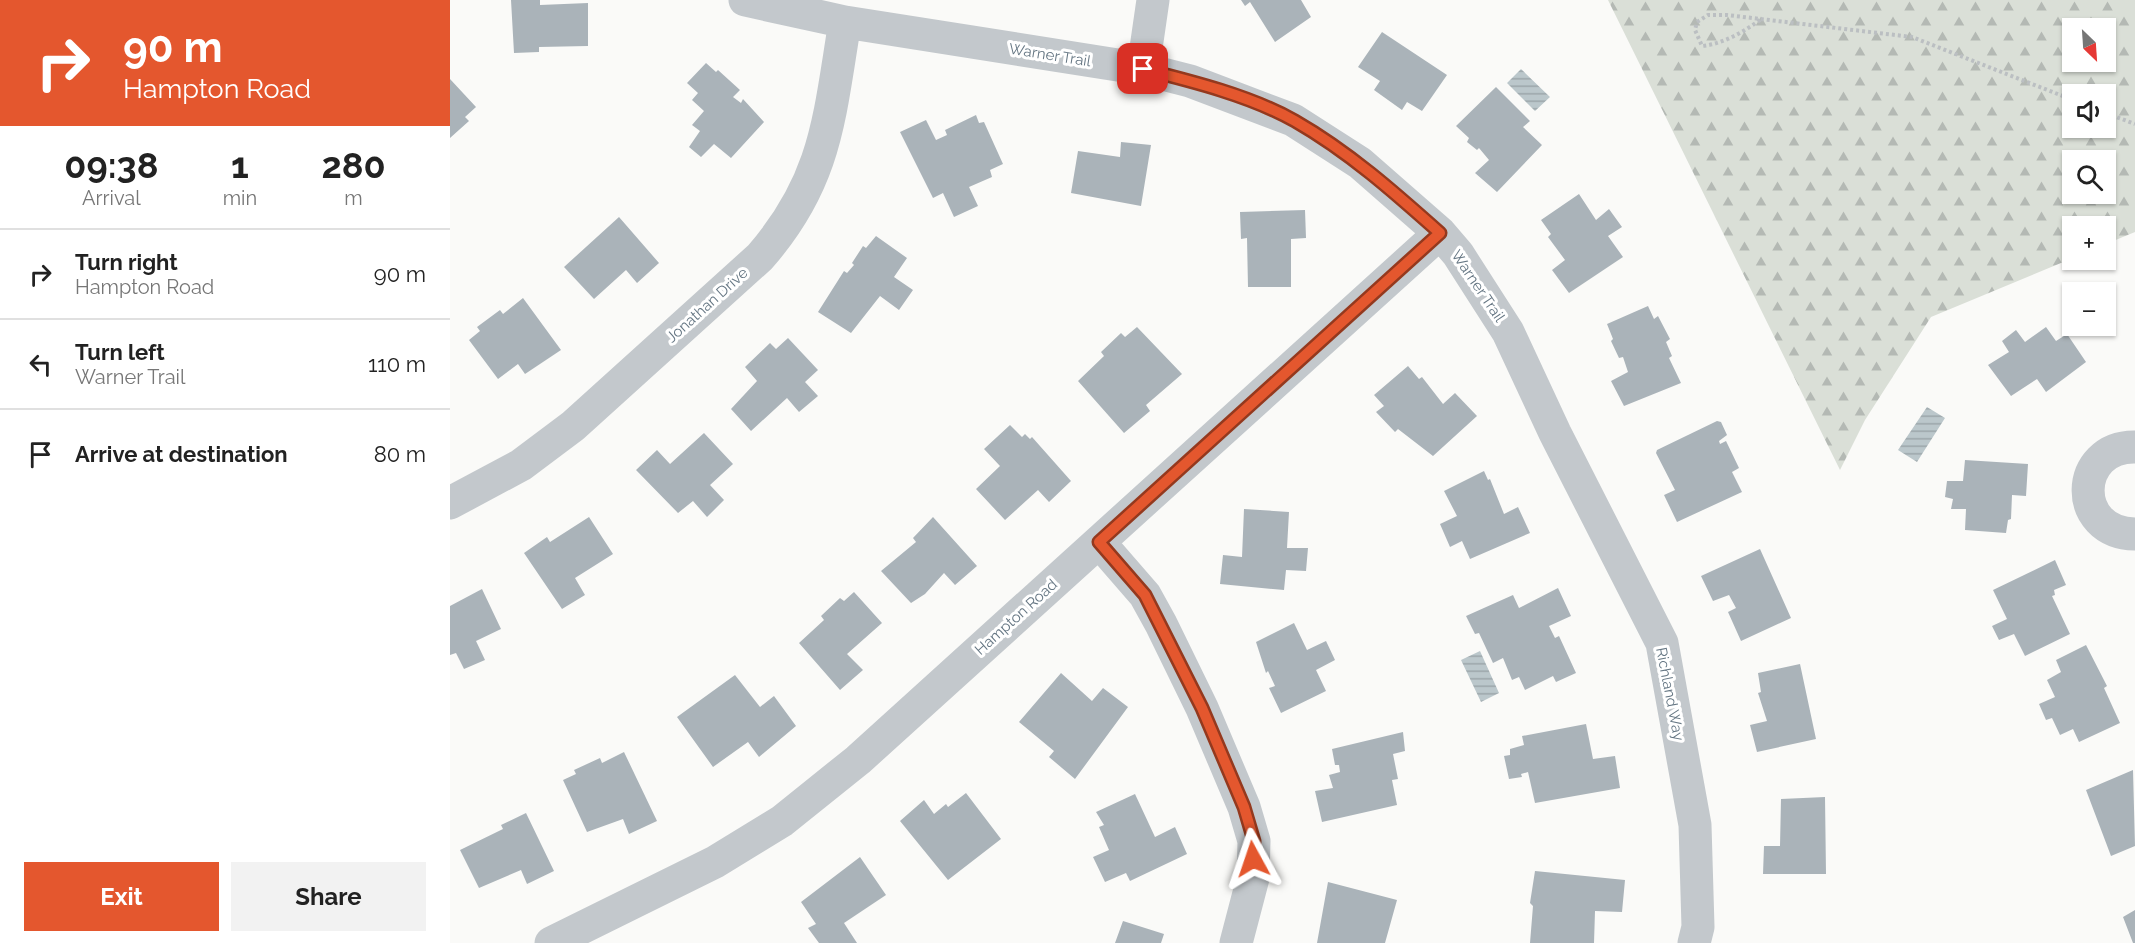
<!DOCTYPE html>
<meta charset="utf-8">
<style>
body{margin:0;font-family:Raleway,sans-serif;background:#f2f2f2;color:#222;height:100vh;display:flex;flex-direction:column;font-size:22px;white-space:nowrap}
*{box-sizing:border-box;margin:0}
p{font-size:20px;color:#767676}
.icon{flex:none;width:33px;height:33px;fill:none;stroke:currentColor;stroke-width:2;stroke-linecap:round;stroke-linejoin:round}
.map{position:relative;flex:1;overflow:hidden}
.sheet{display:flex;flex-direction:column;background:#fff;width:450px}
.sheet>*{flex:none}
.guide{background:#e4572e;color:#fff;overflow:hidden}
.needle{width:39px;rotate:155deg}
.controls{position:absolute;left:1612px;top:18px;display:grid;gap:12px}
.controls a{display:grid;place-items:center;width:54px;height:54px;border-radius:0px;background:#fff;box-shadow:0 2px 4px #0004;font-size:30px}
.pin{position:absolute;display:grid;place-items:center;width:51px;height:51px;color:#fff;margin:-26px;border-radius:12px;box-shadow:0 3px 9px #0006}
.me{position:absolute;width:66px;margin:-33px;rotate:355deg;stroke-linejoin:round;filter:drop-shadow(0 0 4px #0008)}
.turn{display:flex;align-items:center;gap:21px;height:126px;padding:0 24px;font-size:27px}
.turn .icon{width:78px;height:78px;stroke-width:2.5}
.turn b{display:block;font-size:42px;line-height:51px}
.eta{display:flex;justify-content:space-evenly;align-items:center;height:102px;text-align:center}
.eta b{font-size:36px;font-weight:700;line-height:42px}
.cta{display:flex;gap:12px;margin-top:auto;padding:12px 24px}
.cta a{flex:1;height:69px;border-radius:0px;background:#e4572e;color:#fff;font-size:24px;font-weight:700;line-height:69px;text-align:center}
.cta a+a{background:#f2f2f2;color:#222}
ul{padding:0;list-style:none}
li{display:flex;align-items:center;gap:18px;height:90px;padding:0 24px;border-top:2px solid #e0e0e0}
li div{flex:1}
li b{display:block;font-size:22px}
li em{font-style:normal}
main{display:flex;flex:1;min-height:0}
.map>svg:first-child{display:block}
</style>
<main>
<section class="sheet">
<div class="guide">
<div class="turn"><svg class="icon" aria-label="right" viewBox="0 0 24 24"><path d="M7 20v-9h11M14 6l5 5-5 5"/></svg><div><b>90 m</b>Hampton Road</div></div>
</div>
<div class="eta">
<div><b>09:38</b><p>Arrival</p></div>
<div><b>1</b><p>min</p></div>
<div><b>280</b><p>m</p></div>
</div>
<ul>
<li><svg class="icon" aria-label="right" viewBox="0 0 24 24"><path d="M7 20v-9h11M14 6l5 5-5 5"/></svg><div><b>Turn right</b><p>Hampton Road</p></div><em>90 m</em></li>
<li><svg class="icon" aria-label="left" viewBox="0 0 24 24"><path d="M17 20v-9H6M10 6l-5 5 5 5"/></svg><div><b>Turn left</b><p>Warner Trail</p></div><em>110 m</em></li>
<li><svg class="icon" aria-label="arrive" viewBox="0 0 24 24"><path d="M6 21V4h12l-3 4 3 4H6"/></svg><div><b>Arrive at destination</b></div><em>80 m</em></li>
</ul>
<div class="cta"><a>Exit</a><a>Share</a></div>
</section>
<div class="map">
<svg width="1685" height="943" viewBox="0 0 1685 943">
<defs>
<pattern id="forest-firs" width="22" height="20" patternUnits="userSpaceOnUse" patternTransform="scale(1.5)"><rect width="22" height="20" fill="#dadfd7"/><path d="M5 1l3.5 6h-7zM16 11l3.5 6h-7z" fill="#b4b9b4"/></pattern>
<pattern id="water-rules" width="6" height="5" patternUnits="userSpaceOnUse" patternTransform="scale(1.5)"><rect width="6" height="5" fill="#bbc7cb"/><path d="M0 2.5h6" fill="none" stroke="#9ca6aa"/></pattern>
</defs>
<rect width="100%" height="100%" fill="#fafaf8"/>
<!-- forest -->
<path fill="url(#forest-firs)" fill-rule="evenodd" d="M1158,0H1685V232L1656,244V226H1623V258L1481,317L1415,420L1390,470ZM1623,28H1656V62H1623ZM1623,94H1656V128H1623ZM1623,160H1656V194H1623Z"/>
<!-- water -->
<path fill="url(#water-rules)" d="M1071,69L1100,97L1085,111L1057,83Z
M1477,407L1495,418L1467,462L1448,450Z
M1030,651L1049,693L1031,702L1011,660Z"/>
<!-- building -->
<path fill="#aab3b9" d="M61,0H90V5L138,3V46L89,47V52L64,53Z
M791,0H851L861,17L825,42L800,2L795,6Z
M932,32L997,75L972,111L957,102L952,110L924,90L930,81L908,67Z
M256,63L266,72L268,70L290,90L283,97L291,103L293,99L314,122L281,158L264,144L251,157L239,147L250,131L242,125L254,111L242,100L248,93L237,83Z
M0,79L26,107L15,117L19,121L0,138Z
M1046,87L1080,121L1073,127L1092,145L1047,192L1025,173L1039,160L1029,148L1027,150L1017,142L1019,138L1006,126Z
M526,115L529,123L534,122L553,164L540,170L542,177L519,187L528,206L504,217L493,193L483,198L450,132L476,120L486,140L497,135L495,130Z
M671,142L701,145L691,206L621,193L628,151L670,157Z
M1129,194L1146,220L1159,209L1172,227L1158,236L1173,257L1119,293L1102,270L1115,260L1098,237L1101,234L1091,220Z
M855,210L856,238L841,239V287H798L797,238L791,239L790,212Z
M169,217L209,263L187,283L176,270L144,299L114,267Z
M426,236L457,258L444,277L463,290L449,310L430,296L401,333L368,312L394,271L397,273L404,265L402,263L413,246L416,248Z
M73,298L111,350L75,374L68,364L48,379L19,340L30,331L27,327L50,310L53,314Z
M1198,306L1204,319L1208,316L1220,339L1216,342L1222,356L1219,358L1231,383L1174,406L1161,381L1178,372L1173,357L1169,358L1161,341L1163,339L1157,324Z
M687,327L732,374L696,405L700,411L674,433L628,381L654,356L651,352L671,333L675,337Z
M1596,327L1606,341L1617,334L1636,362L1596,392L1587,379L1561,396L1538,365L1559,352L1552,341L1566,330L1575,342Z
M338,338L368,370L355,382L368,396L349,412L337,398L301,431L281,409L307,381L295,367L320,343L326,349Z
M958,366L969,379L972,377L993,404L1005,393L1027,416L983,456L948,429L945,432L926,412L934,406L924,395Z
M1267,421L1271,422L1277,435L1269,441L1270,444L1276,441L1289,468L1282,472L1292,492L1227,522L1214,495L1225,490L1206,453L1207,450Z
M560,425L572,437L575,434L580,439L582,437L621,481L599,502L588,490L555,520L526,489L550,466L534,449Z
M254,433L283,464L260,485L274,500L257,517L243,501L228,513L186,470L207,450L220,464Z
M1515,460L1578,464L1576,496L1562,495L1561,519L1558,520L1556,533L1515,530L1516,509H1501L1503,499L1495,497L1497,481H1513Z
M1034,471L1038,480L1040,479L1054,514L1068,507L1080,533L1020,559L1012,541L1000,547L990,524L1007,516L994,491Z
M794,509L839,512L837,548H858L856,571L836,570L834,590L770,584L773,555L792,557Z
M139,517L163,554L125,578L135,595L112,609L74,553L97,537L100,542Z
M483,517L527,566L505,585L494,573L475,594L461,603L431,571L466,542L463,538Z
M1310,549L1341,618L1291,641L1278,612L1286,608L1279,595L1263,601L1251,576Z
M1605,560L1616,585L1604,590L1605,595L1602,596L1620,634L1575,656L1564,634L1549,640L1542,626L1557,619L1543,590Z
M1108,588L1121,616L1099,626L1105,638L1109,636L1126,673L1106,682L1103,676L1075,690L1069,677L1062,680L1053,658L1043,663L1029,633L1025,634L1016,616L1063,595L1069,608Z
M32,589L51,629L26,641L35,660L14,669L6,653L0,655V606Z
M404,592L432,623L397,654L413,670L390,690L349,643L374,620L371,616L390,598L394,601Z
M844,623L857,650L876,641L885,660L866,670L876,691L831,713L819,688L825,686L818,671L816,673L806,642Z
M1636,645L1657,686L1654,688L1670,723L1629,742L1623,729L1610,735L1602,718L1596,720L1589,704L1605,697L1597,680L1611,672L1606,660Z
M1350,664L1366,739L1307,752L1300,725L1317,721L1308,693L1311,692L1308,673Z
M611,673L642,701L653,688L678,707L625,779L599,757L604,751L569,722Z
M285,675L310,707L324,696L346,726L309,757L298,742L263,767L227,717Z
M1136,724L1143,759L1165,756L1170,788L1085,803L1078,772L1071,774L1072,777L1059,779L1054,756L1060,755V749L1074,745L1072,736Z
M953,732L955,751L943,754L948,779L942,780L947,805L872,822L865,791L883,788L879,775L890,772L889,765H885L882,749Z
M174,752L207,821L179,834L173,819L137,832L113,780L126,774L124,770L150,758L152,763Z
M1683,770L1685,846L1661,856L1636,790Z
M516,793L551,839L498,880L450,821L474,800L484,814L496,804L498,807Z
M685,794L705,837L725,827L737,854L680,881L676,873L655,882L643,857L659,850L649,827L654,825L646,812Z
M1375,797L1376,874H1313L1314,846H1330L1331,799Z
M76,813L104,871L77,884L71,870L29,888L10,850L53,829L51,825Z
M410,857L436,895L394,923L407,943H369L358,928L366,924L351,902Z
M1085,871L1175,880L1172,912L1145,911L1144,943H1080L1083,906L1080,903Z
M878,882L947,900L935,943H867Z
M1685,910V943H1683L1673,917Z
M673,921L714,934L711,943H665Z"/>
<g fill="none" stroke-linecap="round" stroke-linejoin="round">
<!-- path -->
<path stroke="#bbbfc2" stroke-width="4" stroke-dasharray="3 3" stroke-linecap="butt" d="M1310,20C1293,32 1273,44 1252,46L1245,30L1247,22L1258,15H1277L1462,37L1623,100
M1656,113L1685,124"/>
<!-- minor -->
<path stroke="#c3c8cc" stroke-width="33" d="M295,0L395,22L693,69L740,81L843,120L910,163L990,233L1008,254L1058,332L1105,433L1212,643L1245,825L1248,927L1244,943
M693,69L703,0
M1685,447C1624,446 1621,533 1685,534
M0,503L71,465L123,426L310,257C377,180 379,118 395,22
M649,542L695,595L711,624L752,708L794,807L804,841L803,878L786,943
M101,943L265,862L332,821L408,760L990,233"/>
</g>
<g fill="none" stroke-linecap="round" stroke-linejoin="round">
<!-- route casing -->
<g stroke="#94391e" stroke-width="15">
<path id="route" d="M693,69C741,81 801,96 845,121C899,152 944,192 990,233L649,542L695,595L752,708L794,807L804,841L803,859"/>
</g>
<!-- route -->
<use href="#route" stroke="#e4572e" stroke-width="10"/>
</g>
<g text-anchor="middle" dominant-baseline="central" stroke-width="6" stroke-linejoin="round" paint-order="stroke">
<!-- street labels -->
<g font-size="15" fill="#657683" stroke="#fff">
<text transform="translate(600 55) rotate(9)">Warner Trail</text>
<text transform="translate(1028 286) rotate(56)">Warner Trail</text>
<text transform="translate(257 305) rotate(-42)">Jonathan Drive</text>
<text transform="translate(566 617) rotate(-42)">Hampton Road</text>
<text transform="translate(1220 694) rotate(79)">Richland Way</text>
</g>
</g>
</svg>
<div class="controls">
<a><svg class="needle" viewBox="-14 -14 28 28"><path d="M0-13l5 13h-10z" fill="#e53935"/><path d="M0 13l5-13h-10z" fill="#767676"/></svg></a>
<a><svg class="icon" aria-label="sound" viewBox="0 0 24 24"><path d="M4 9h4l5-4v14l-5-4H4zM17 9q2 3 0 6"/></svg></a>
<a><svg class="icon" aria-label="search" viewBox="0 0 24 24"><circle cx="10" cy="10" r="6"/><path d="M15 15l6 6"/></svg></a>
<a>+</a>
<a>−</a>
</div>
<div class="pin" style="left:693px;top:69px;background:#d93025"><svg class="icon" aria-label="arrive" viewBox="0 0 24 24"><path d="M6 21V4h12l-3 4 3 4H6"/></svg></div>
<svg class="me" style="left:803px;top:859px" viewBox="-20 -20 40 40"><path d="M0-17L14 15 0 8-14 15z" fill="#e4572e" stroke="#fff" stroke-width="4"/></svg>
</div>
</main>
